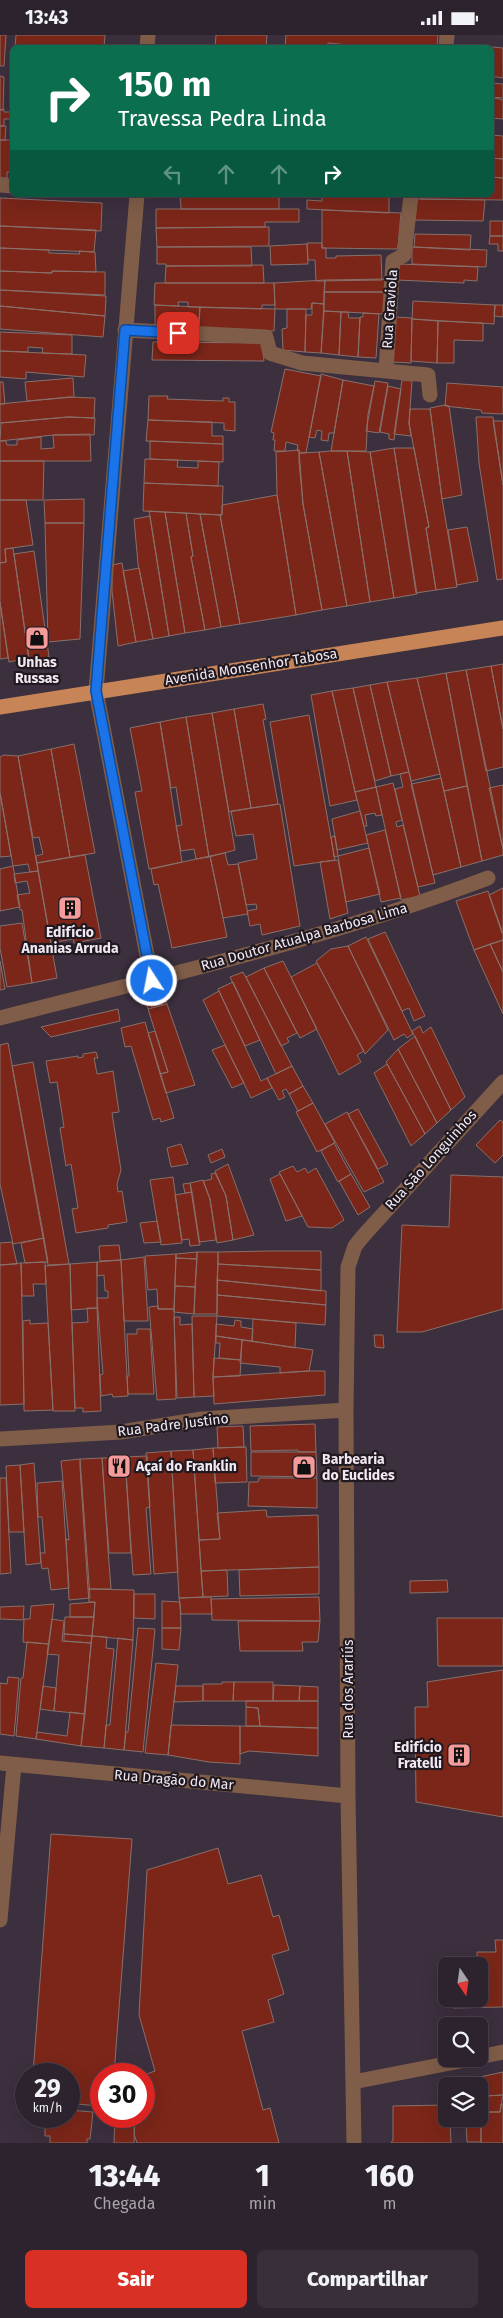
<!DOCTYPE html>
<html lang="pt">
<meta charset="utf-8">
<style>
body{margin:0;font-family:"Fira Sans",sans-serif;background:#392f3a;color:#f1f3f6;height:100vh;display:flex;flex-direction:column;font-size:19px;white-space:nowrap}
*{box-sizing:border-box;margin:0}
p{font-size:16px;color:#a7a4aa}
.icon{flex:none;width:28px;height:28px;fill:none;stroke:currentColor;stroke-width:2;stroke-linecap:round;stroke-linejoin:round}
.map{position:relative;height:2108px;overflow:hidden}
.panel{display:flex;flex-direction:column;background:#2d232e;flex:1}
.panel>*{flex:none}
.top-card{position:absolute;left:10px;top:10px;width:484px;height:152px;border-radius:8px;box-shadow:0 5px 20px #0002,0 0 0 1px #48404a;background:#0b6e4f;color:#fff;overflow:hidden}
.needle{width:32px;rotate:167deg}
.buttons{position:absolute;left:438px;top:1922px;display:grid;gap:10px}
.buttons a{display:grid;place-items:center;width:50px;height:50px;border-radius:8px;background:#2d232e;box-shadow:0 5px 20px #0002,0 0 0 1px #48404a;font-size:25px}
.speed{position:absolute;left:15px;top:2028px;display:flex;gap:10px;font-size:25px;font-weight:700;text-align:center}
.speed>*{display:grid;place-content:center;width:65px;height:65px;border-radius:50%;background:#2d232e;box-shadow:0 5px 20px #0002,0 0 0 1px #48404a;line-height:1}
.speed small{font-size:12px;font-weight:400}
.speed .limit{border:8px solid #d22;background:#fff;color:#111}
.pin{position:absolute;display:grid;place-items:center;width:42px;height:42px;color:#fff;margin:-21px;border-radius:10px;box-shadow:0 2px 8px #0006}
.me{position:absolute;width:55px;margin:-28px;rotate:349deg;stroke-linejoin:round;filter:drop-shadow(0 0 4px #0008)}
.turn{display:flex;align-items:center;gap:18px;height:105px;padding:0 25px;font-size:22px}
.turn .icon{width:65px;height:65px;stroke-width:2.5}
.turn b{display:block;font-size:35px;line-height:42px}
.lanes{display:flex;align-items:center;height:48px;padding:0 25px;background:#0003;justify-content:center;gap:25px;direction:ltr}
.lanes .off{opacity:.35}
.eta{display:flex;justify-content:space-evenly;align-items:center;height:85px;text-align:center}
.eta b{font-size:30px;font-weight:800;line-height:35px}
.primary-button{display:flex;gap:10px;margin-top:auto;padding:10px 25px}
.primary-button a{flex:1;height:58px;border-radius:8px;background:#d93025;color:#fff;font-size:20px;font-weight:800;line-height:58px;text-align:center}
.primary-button a+a{background:#392f3a;color:#f1f3f6}
.status{display:flex;justify-content:space-between;align-items:center;height:35px;padding:0 25px;background:#2d232e;direction:ltr}
.status svg{height:14px;fill:currentColor}
.map>svg:first-child{display:block}
</style>
<div class="status"><b>13:43</b><svg viewBox="0 0 49 12"><path d="M0 12V9h3v3zM5 12V6h3v6zM10 12V3h3v9zM15 12V0h3v12zM26 1h20v11H26zM47 4h2v5h-2z"/></svg></div>
<div class="map">
<svg width="503" height="2108" viewBox="0 0 503 2108">
<rect width="100%" height="100%" fill="#3c2f3e"/>
<!-- building -->
<path fill="#7b2619" stroke="#88706b" d="M0,0H6L4,31H0Z
M16,0H105L104,12H15Z
M216,0H267L266,12H215Z
M286,0H438L437,12H348V10L328,8L327,12H285Z
M473,10L503,13V43L491,41V12H472Z
M0,41L4,42L3,75H0Z
M491,48L503,49V63L491,62Z
M491,62L503,65V84L491,83Z
M4,74V77H12V84H4V91H0V75Z
M0,91H6L5,105H0Z
M491,100L503,101V124L491,123Z
M0,105H12V137H7V143H0Z
M491,123L503,124V143L491,142Z
M491,142L503,143V165L421,164V160H491Z
M180,160H279V174H181Z
M322,160L389,162V178L307,174V165L322,166Z
M0,163L102,168L101,196L0,191Z
M417,164L485,165L483,186L415,185Z
M156,174H299V187H265V192L156,193Z
M322,175L401,178L398,212L396,214L322,213Z
M490,186H503V201H490Z
M0,191L96,195L94,217L0,213Z
M232,192H269V211L157,212L156,193Z
M415,199L471,200L470,215L414,212Z
M490,201H503V216H498V209H489Z
M307,208H322V213H326V223H336V221L381,220L382,245L316,246L315,225H308Z
M307,209L308,229L271,230L270,211Z
M157,212H251L252,231H166V229H157Z
M412,212L487,215L486,232L412,229Z
M0,213L49,215V218L80,219L79,216L95,217L96,237L52,236V238L0,236Z
M399,229L478,232L477,246L464,245V248L397,245Z
M263,230L264,248H165L166,231Z
M0,236L52,238V236L105,237V260L0,255Z
M387,244V257H324L325,245Z
M325,245L324,269L312,268L311,274H275L274,248Z
M155,248H274L275,270H262V274L188,272V267H178L179,271L154,270Z
M0,255L106,261L105,281L0,271Z
M324,257H385L384,279L324,276Z
M413,266L495,270L494,289L412,284Z
M312,268L324,269L321,318L305,317L306,280H312Z
M155,270L200,272L199,292L155,290Z
M495,270H503V282L494,281Z
M0,271L105,281L103,302L0,294Z
M200,272L275,274L274,296L198,293Z
M287,274H306L305,317L283,315L282,294L287,293Z
M324,276L341,277L339,320L321,318Z
M341,277H348L349,283H360L358,322L339,320Z
M363,278L379,279L376,323L358,322L360,282H363Z
M395,282L412,283L411,328L393,327Z
M412,284L438,286L437,328L411,326Z
M438,286L483,288V306L454,305V328H437Z
M0,297L72,300V319L42,318L43,313L28,312V317L0,316Z
M153,307L262,308L264,326L152,325Z
M0,316L86,320L84,342L26,337V344L0,342Z
M285,334L321,341L306,418H299V415L297,416L298,410L286,407L285,416H274L275,405H273L274,398L271,397Z
M321,339L343,345L334,398H329L328,406L321,405L322,396L317,395L315,403L309,402Z
M73,343L74,362L27,366L25,347Z
M343,345L374,351L368,379L366,416H331Z
M402,345L412,346L409,388L411,401L394,399Z
M375,346L388,348L379,398L366,396Z
M0,347H3L5,369H0Z
M447,348L503,352V379L482,378L481,375L445,371Z
M388,351L401,354L394,405L389,404V399L380,397Z
M149,361H168L167,364L223,366V363H229V367H235V396L224,395V388L148,385Z
M69,362L95,363L94,383L68,382L0,388V369Z
M445,370L449,371L462,460L442,464L430,373Z
M410,374H430L442,464L457,552L436,555L426,493L429,492L409,388Z
M68,382L95,383L94,400H53L0,406L1,388Z
M476,382H493L503,450V544L497,545L479,428Z
M148,385L212,387V401H223V409L146,406Z
M493,386H503V450Z
M90,399L91,426H0V406H6L7,410H17V405L41,402V414L54,413L53,400Z
M150,406L223,409V427L150,424Z
M394,413L417,559L394,563L370,417Z
M394,413H414L429,492L426,493L436,555L416,558Z
M299,415L303,469L322,575L296,580L277,460L276,417Z
M331,416H347L370,567L347,571L319,417Z
M347,416L370,417L394,563L370,567Z
M319,417L347,571L322,575L303,469L299,427V418Z
M145,424L178,425L177,432L198,433V426L219,427L218,451L144,448Z
M0,426H44L43,465H0Z
M144,448L223,451L222,480L143,476Z
M277,460L296,580L240,589L220,480H222V470Z
M84,464V488H45L44,465Z
M0,465H26L33,510L5,514L6,527L0,528Z
M149,476L165,477L185,598L169,601Z
M165,477L186,478L193,521L191,522L192,527L205,595L185,598Z
M186,478L200,479L221,592L205,595L192,527L191,522L193,521Z
M200,479L220,480L240,589L221,592Z
M150,481L169,601L153,604L138,529L134,484Z
M45,488H84L80,604L48,607Z
M467,492L478,546L457,550L448,495Z
M13,513L29,623L9,627L0,567V528L6,527L5,514Z
M34,516L49,622L29,626L14,519Z
M122,528L136,607L118,611L112,556V530Z
M139,533L153,604L136,607L123,536Z
M0,567L8,623L0,624Z
M503,629V694L491,631Z
M491,631L503,694V732L486,736L466,635Z
M466,635L503,814V820L482,826L446,638Z
M446,638L467,751L444,756L417,643Z
M417,643L440,739L411,746L387,647Z
M387,647L409,737L391,741L370,650Z
M370,650L391,741L375,746L353,653Z
M353,653L376,752L355,757L332,656Z
M332,656L357,765L330,771L311,660Z
M263,669L266,684L263,685L278,769L251,773L234,674Z
M234,674L251,773L229,777L212,678Z
M212,678L235,815L209,822L186,682Z
M309,680L335,825L294,831L270,687Z
M186,682L209,822L196,824L194,814L181,816L176,791L182,790L176,752L171,753L160,687Z
M160,687L182,827L149,834L135,757L142,756L130,693Z
M74,709L95,818L70,822L51,714Z
M51,714L70,822L37,828L36,821L43,819L39,802L33,803L18,721Z
M4,720L18,721L38,836L30,837L28,829L13,831L0,758V722Z
M409,737L435,848L418,852L395,754L403,752L400,739Z
M441,743L461,832L433,840L411,749Z
M393,748L402,785L396,787L397,792L403,790L420,861L401,865L376,752Z
M503,750V814L489,753Z
M467,751L482,826L461,832L444,756Z
M376,752L382,780L376,781L375,778L365,780L367,791H364L355,757Z
M0,758L1,763L11,821L0,822Z
M280,769L300,891L262,900L260,889L250,891L247,876L257,874L256,869L246,870L238,828L257,824L253,799L236,801L231,776Z
M360,776L368,808L337,815L332,784Z
M385,795L401,863L381,867L366,800Z
M335,801L338,821L334,822L331,802Z
M369,813L380,859L346,867L338,821Z
M225,818L228,830L238,829L248,879L223,883L210,821Z
M85,820L101,903L74,908L73,904L51,908L37,828Z
M210,821L227,902L172,913L158,849L154,850L151,834Z
M338,825L348,878L330,884L320,827Z
M13,831L20,872L0,876V834Z
M38,836L57,943L32,948L22,875H20L17,860L30,858L27,846L15,848L14,839Z
M503,853V897L502,898L489,860Z
M488,856L503,899V905L474,915L456,866Z
M22,888L32,948L7,952L0,913V891Z
M385,897L425,981L414,986L409,973L402,976L368,904Z
M366,902L413,999L407,1003L404,999L394,1005L348,911Z
M503,905V937L490,909Z
M490,909L503,937V979L474,915Z
M348,911L388,995L365,1019L316,926L331,914Z
M0,926L5,954L0,955Z
M283,926L317,994L300,1003L264,933Z
M317,928L364,1016L357,1020L361,1027L339,1040L291,942Z
M264,933L297,998L287,1003L289,1007L281,1011L246,942Z
M243,937L292,1031L276,1039L230,942Z
M233,947L260,1005L245,1011L218,954Z
M219,956L261,1046L267,1043L272,1053L251,1063L203,965Z
M165,965L167,969L148,974L147,969Z
M167,969L195,1050L166,1058L160,1039L168,1037L148,974Z
M118,974L120,986L51,1002L41,992Z
M145,987L174,1083L161,1087L160,1083L153,1085L131,1011L125,1012L121,993Z
M420,991L423,998L431,992L465,1062L451,1075L412,996Z
M155,996L168,1037L160,1039L148,998Z
M415,1001L451,1075L437,1088L398,1014Z
M8,1008L44,1203L13,1209L0,1149V1010Z
M225,1010L244,1048L232,1053L212,1015Z
M398,1014L437,1088L425,1099L386,1027Z
M96,1017L98,1023H94L97,1039L113,1036L119,1077L112,1078L121,1135L117,1149L118,1157L122,1156L127,1187L108,1190V1193L76,1198L72,1174L78,1173L71,1129L66,1131L60,1093L64,1092L57,1047L50,1048L46,1026L78,1021V1023L83,1022V1019Z
M33,1027L69,1229L48,1230L12,1031Z
M387,1029L425,1099L411,1111L374,1038Z
M292,1031L303,1051L289,1059L286,1054L282,1056L285,1062L279,1065L267,1043Z
M303,1051L313,1068L298,1076L289,1059Z
M313,1068L335,1108L317,1117L296,1077Z
M358,1074L388,1129L378,1134L348,1079Z
M347,1077L384,1147L364,1157L325,1089Z
M500,1085L503,1087V1120L495,1128L476,1110Z
M334,1108L351,1139L338,1147L321,1116Z
M181,1109L188,1129L171,1132L167,1113Z
M222,1114L225,1122L211,1128L208,1120Z
M228,1129L254,1200L233,1205L226,1161L215,1136Z
M293,1131L297,1137L305,1133L308,1138L316,1133L344,1185L332,1193L308,1192L279,1137Z
M215,1138L226,1161L233,1205L217,1208L210,1164L203,1146L212,1144L211,1139Z
M280,1139L302,1181L286,1186L270,1144Z
M351,1139L370,1172L358,1180L339,1146Z
M451,1140L503,1142V1274L422,1297H397L402,1190L449,1192Z
M173,1142L182,1208L161,1210L150,1145Z
M203,1145L210,1164L216,1205L199,1207L190,1148Z
M190,1148L192,1157L185,1158L183,1149Z
M192,1157L200,1210L190,1211L189,1204L182,1205L175,1160Z
M157,1186L161,1207L144,1208L140,1188Z
M44,1203L48,1227L25,1228L21,1208Z
M12,1207L17,1229L0,1230V1208Z
M119,1210L121,1225L100,1226L99,1211Z
M270,1216H321V1235L218,1229V1217Z
M197,1217V1224L176,1223V1219Z
M197,1217H218L217,1279H194Z
M176,1219L174,1274H158L157,1254L148,1255L145,1221Z
M144,1222L148,1286H124L121,1225Z
M176,1223L197,1224L195,1252L175,1251Z
M121,1225L128,1361L113,1362L112,1359L101,1361L100,1340L103,1339L97,1263H108V1256H105L104,1240L97,1241V1227Z
M41,1227H45L46,1249H33L34,1261H22L21,1228Z
M97,1227V1273L71,1275L70,1229Z
M21,1228L24,1369L0,1370V1230Z
M70,1229L75,1376H53L45,1231Z
M218,1229L321,1235V1256L217,1245Z
M217,1245L326,1256V1270L217,1260Z
M175,1251L195,1252L194,1279L174,1277Z
M217,1260L326,1270L325,1290L217,1281Z
M158,1271V1274H174L176,1364L157,1365L149,1272Z
M87,1273H97L101,1376L83,1377V1373H75L72,1288L88,1287Z
M192,1281H217L213,1342L214,1361L194,1362Z
M174,1282H180V1290L192,1289L194,1362L177,1363Z
M253,1284L296,1288L295,1313L252,1306Z
M30,1285V1289L48,1288L53,1375L24,1376L23,1286Z
M235,1285L241,1286V1292L253,1294L252,1306L216,1301V1289L234,1291Z
M137,1294H150L154,1359H128L127,1341H129L127,1299H137Z
M374,1300H383L384,1313L375,1312Z
M216,1301L242,1305L241,1325L219,1323L220,1308H216Z
M242,1305L313,1315L309,1336L280,1338V1332L240,1328Z
M214,1323L241,1325L240,1341L213,1342Z
M308,1336H325V1360L214,1369L213,1342Z
M315,1389L316,1417H299L298,1415L251,1416L250,1391Z
M243,1391L244,1412L218,1413L217,1392Z
M246,1412L247,1447L215,1448L213,1413Z
M213,1413L220,1504L199,1505L193,1415Z
M193,1415L203,1562L179,1563L171,1416Z
M171,1416L178,1537L154,1539L146,1418Z
M251,1417H316L317,1442L251,1441Z
M147,1421L150,1472L146,1473L151,1539L133,1540L125,1422Z
M125,1422L131,1518H109L102,1423Z
M102,1423L108,1515L111,1554H88L80,1432V1424Z
M80,1424L90,1563L69,1565L66,1504L69,1505L61,1426Z
M34,1428L41,1528L26,1530L20,1430Z
M20,1430L24,1497H9L6,1431Z
M0,1443H6L11,1538L0,1539Z
M259,1443H317V1473L248,1471L249,1447H258Z
M62,1446L69,1553L51,1555L48,1533L42,1534L41,1528L40,1518H45L42,1482H38L37,1448Z
M266,1475L267,1482L318,1480L319,1532L201,1536L199,1505L220,1504L217,1478Z
M319,1532V1559L240,1561L239,1535Z
M227,1535L228,1561L203,1562L201,1536Z
M447,1545L448,1557L410,1558V1546Z
M88,1554L134,1555L133,1605L92,1601L95,1567H89Z
M134,1559H155V1584L134,1583Z
M211,1562L212,1579H181L179,1563Z
M319,1562L320,1586L212,1585L211,1564Z
M162,1566L180,1567L181,1593H162Z
M95,1567L94,1582H70V1569Z
M54,1569L49,1609L23,1607L24,1584H30L31,1571Z
M24,1571L23,1585L0,1584V1572Z
M65,1582H94L92,1601L64,1599Z
M437,1583H503V1631H438Z
M52,1584L64,1586L62,1606L91,1608L85,1679L54,1676L59,1620L47,1619Z
M238,1586H320L318,1607H302L303,1616H240Z
M138,1593L155,1594L143,1717L124,1715L126,1697H128Z
M162,1593H181L179,1615L162,1614Z
M64,1599L92,1601L91,1608L64,1606Z
M92,1601L107,1602L106,1613L114,1614L104,1713L81,1711Z
M118,1603L133,1605L124,1715L104,1713L106,1690H110Z
M27,1607L49,1609L36,1704L16,1701L21,1643H23Z
M156,1628L178,1630L168,1720L145,1718Z
M503,1635V1782L416,1767L415,1672H428L427,1647Z
M8,1642L19,1643L14,1701L0,1699V1648L7,1649Z
M222,1647H234L233,1666H203V1649H222Z
M234,1647H273V1666H233Z
M274,1650L300,1651L299,1666H273Z
M43,1651L56,1653L54,1676L40,1674Z
M176,1651H203V1666L174,1667Z
M300,1651L318,1652V1666H299Z
M246,1666H318V1693L260,1691L258,1673L246,1672Z
M246,1672L258,1673L260,1691H246Z
M70,1677L85,1679L81,1711L36,1704L37,1697L67,1701Z
M171,1690L240,1691V1729L209,1727L168,1720Z
M240,1691L318,1693V1721L249,1716L240,1719Z
M51,1799L132,1804L114,2039H101V2070L97,2069V2071L69,2068V2039H33Z
M218,1813L228,1849L261,1840L273,1882L279,1880L289,1915L272,1920L284,1959L268,1965L274,1987L242,1996L263,2075L270,2073L279,2108H137L134,2099L135,2081H144V2040L155,2036L139,1980L147,1835Z
M495,1905H503V1972L453,1973V1964H479L477,1917H496Z
M503,2037V2060L485,2061L484,2054L466,2051V2045Z
M479,2053H483L484,2070H479Z
M503,2060L500,2077H485V2061Z
M501,2069H503V2108H481V2077H500Z
M446,2070V2084H450L451,2108H391L393,2105V2071Z
M69,2075L93,2077L90,2104H87V2108H50V2101H45V2093H48L51,2081H69Z
M115,2081H135L134,2108H114Z
M481,2088V2107H467L466,2089Z"/>
<g fill="none" stroke-linecap="round" stroke-linejoin="round">
<!-- street -->
<path stroke="#7f5d48" stroke-width="15" d="M147,12L148,0
M446,12L447,0
M0,150L12,151
M137,160L96,656L152,946
M125,295L266,302L270,318L302,328L428,340L430,360
M386,335L393,226L404,220L411,160
M0,983C164,941 330,903 488,843
M0,1404L121,1397L202,1384L346,1375
M0,1728L348,1761
M0,1885L14,1730
M479,2022L503,2017
M353,2047L471,2024
M354,2108L348,1761L346,1375L348,1232L355,1211L364,1200L503,1047"/>
<!-- primary -->
<path stroke="#c78457" stroke-width="15" d="M0,672L503,593"/>
</g>
<g fill="none" stroke-linecap="round" stroke-linejoin="round">
<!-- route casing -->
<g stroke="#114b97" stroke-width="12">
<path id="route" d="M152,946L96,656L125,295L178,298"/>
</g>
<!-- route -->
<use href="#route" stroke="#1a73e8" stroke-width="9"/>
</g>
<!-- icons -->
<defs>
<g id="shop-square" transform="scale(1.25)"><rect x="-9" y="-9" width="18" height="18" rx="4" fill="#f59b99" stroke="#201920"/><path d="M-5-2.5h2.3a2.7 3.5 0 0 1 5.4 0H5L5.5 6h-11ZM-1.5-2.5h3a1.5 2.3 0 0 0-3 0Z" fill="#111"/></g>
<g id="building-square" transform="scale(1.25)"><rect x="-9" y="-9" width="18" height="18" rx="4" fill="#f59b99" stroke="#201920"/><path d="M-4-6H4V6H1V3H-1V6H-4ZM-2.5-4.3h1.7v1.8h-1.7ZM.8-4.3h1.7v1.8H.8ZM-2.5-1h1.7V.8h-1.7ZM.8-1h1.7V.8H.8Z" fill="#111"/></g>
<g id="restaurant-square" transform="scale(1.25)"><rect x="-9" y="-9" width="18" height="18" rx="4" fill="#f59b99" stroke="#201920"/><path d="M-5-6h1v4h1v-4h1v4h1v-4h1v5L-1.5 .5V6h-2V.5L-5-1ZM5-6V6H3V1.5H1.5Q1.5-4 5-6Z" fill="#111"/></g>
</defs>
<g fill-rule="evenodd">
<use href="#shop-square" x="37" y="603"/>
<use href="#building-square" x="70" y="873"/>
<use href="#restaurant-square" x="119" y="1431"/>
<use href="#shop-square" x="304" y="1432"/>
<use href="#building-square" x="459" y="1720"/>
</g>
<g text-anchor="middle" dominant-baseline="central" stroke-width="4.5" stroke-linejoin="round" paint-order="stroke">
<!-- street labels -->
<g font-size="14" fill="#f1e8f2" stroke="#201920">
<text transform="translate(390 274) rotate(-86)">Rua Graviola</text>
<text transform="translate(251 632) rotate(-9)">Avenida Monsenhor Tabosa</text>
<text transform="translate(304 902) rotate(-16)">Rua Doutor Atualpa Barbosa Lima</text>
<text transform="translate(431 1125) rotate(-48)">Rua São Longuinhos</text>
<text transform="translate(173 1390) rotate(-7)">Rua Padre Justino</text>
<text transform="translate(348 1654) rotate(-90)">Rua dos Arariús</text>
<text transform="translate(174 1745) rotate(5)">Rua Dragão do Mar</text>
</g>
<!-- poi labels -->
<g font-size="14" font-weight="bold" fill="#f1e8f2" stroke="#201920">
<text x="37" y="627">Unhas<tspan x="37" dy="16">Russas</tspan></text>
<text x="70" y="897">Edifício<tspan x="70" dy="16">Ananias Arruda</tspan></text>
<text x="322" y="1424" text-anchor="start">Barbearia<tspan x="322" dy="16">do Euclides</tspan></text>
<text x="136" y="1431" text-anchor="start">Açaí do Franklin</text>
<text x="442" y="1712" text-anchor="end">Edifício<tspan x="442" dy="16">Fratelli</tspan></text>
</g>
</g>
</svg>
<div class="buttons">
<a><svg class="needle" viewBox="-14 -14 28 28"><path d="M0-13l5 13h-10z" fill="#e53935"/><path d="M0 13l5-13h-10z" fill="#a7a4aa"/></svg></a>
<a><svg class="icon" aria-label="search" viewBox="0 0 24 24"><circle cx="10" cy="10" r="6"/><path d="M15 15l6 6"/></svg></a>
<a><svg class="icon" aria-label="layers" viewBox="0 0 24 24"><path d="M12 4l9 5-9 5-9-5zM3 14l9 5 9-5"/></svg></a>
</div>
<div class="speed"><div>29<small>km/h</small></div><div class="limit">30</div></div>
<div class="pin" style="left:178px;top:298px;background:#d93025"><svg class="icon" aria-label="arrive" viewBox="0 0 24 24"><path d="M6 21V4h12l-3 4 3 4H6"/></svg></div>
<svg class="me" style="left:152px;top:946px" viewBox="-20 -20 40 40"><circle r="17" fill="#1a73e8" stroke="#fff" stroke-width="3"/><path d="M0-11L8 9 0 5-8 9z" fill="#fff"/></svg>
<div class="top-card">
<div class="turn"><svg class="icon" aria-label="right" viewBox="0 0 24 24"><path d="M7 20v-9h11M14 6l5 5-5 5"/></svg><div><b>150 m</b>Travessa Pedra Linda</div></div>
<div class="lanes"><svg class="icon off" aria-label="left" viewBox="0 0 24 24"><path d="M17 20v-9H6M10 6l-5 5 5 5"/></svg><svg class="icon off" aria-label="ahead" viewBox="0 0 24 24"><path d="M12 20V5M6 11l6-6 6 6"/></svg><svg class="icon off" aria-label="ahead" viewBox="0 0 24 24"><path d="M12 20V5M6 11l6-6 6 6"/></svg><svg class="icon" aria-label="right" viewBox="0 0 24 24"><path d="M7 20v-9h11M14 6l5 5-5 5"/></svg></div>
</div>
</div>
<section class="panel">
<div class="eta">
<div><b>13:44</b><p>Chegada</p></div>
<div><b>1</b><p>min</p></div>
<div><b>160</b><p>m</p></div>
</div>
<div class="primary-button"><a>Sair</a><a>Compartilhar</a></div>
</section>
